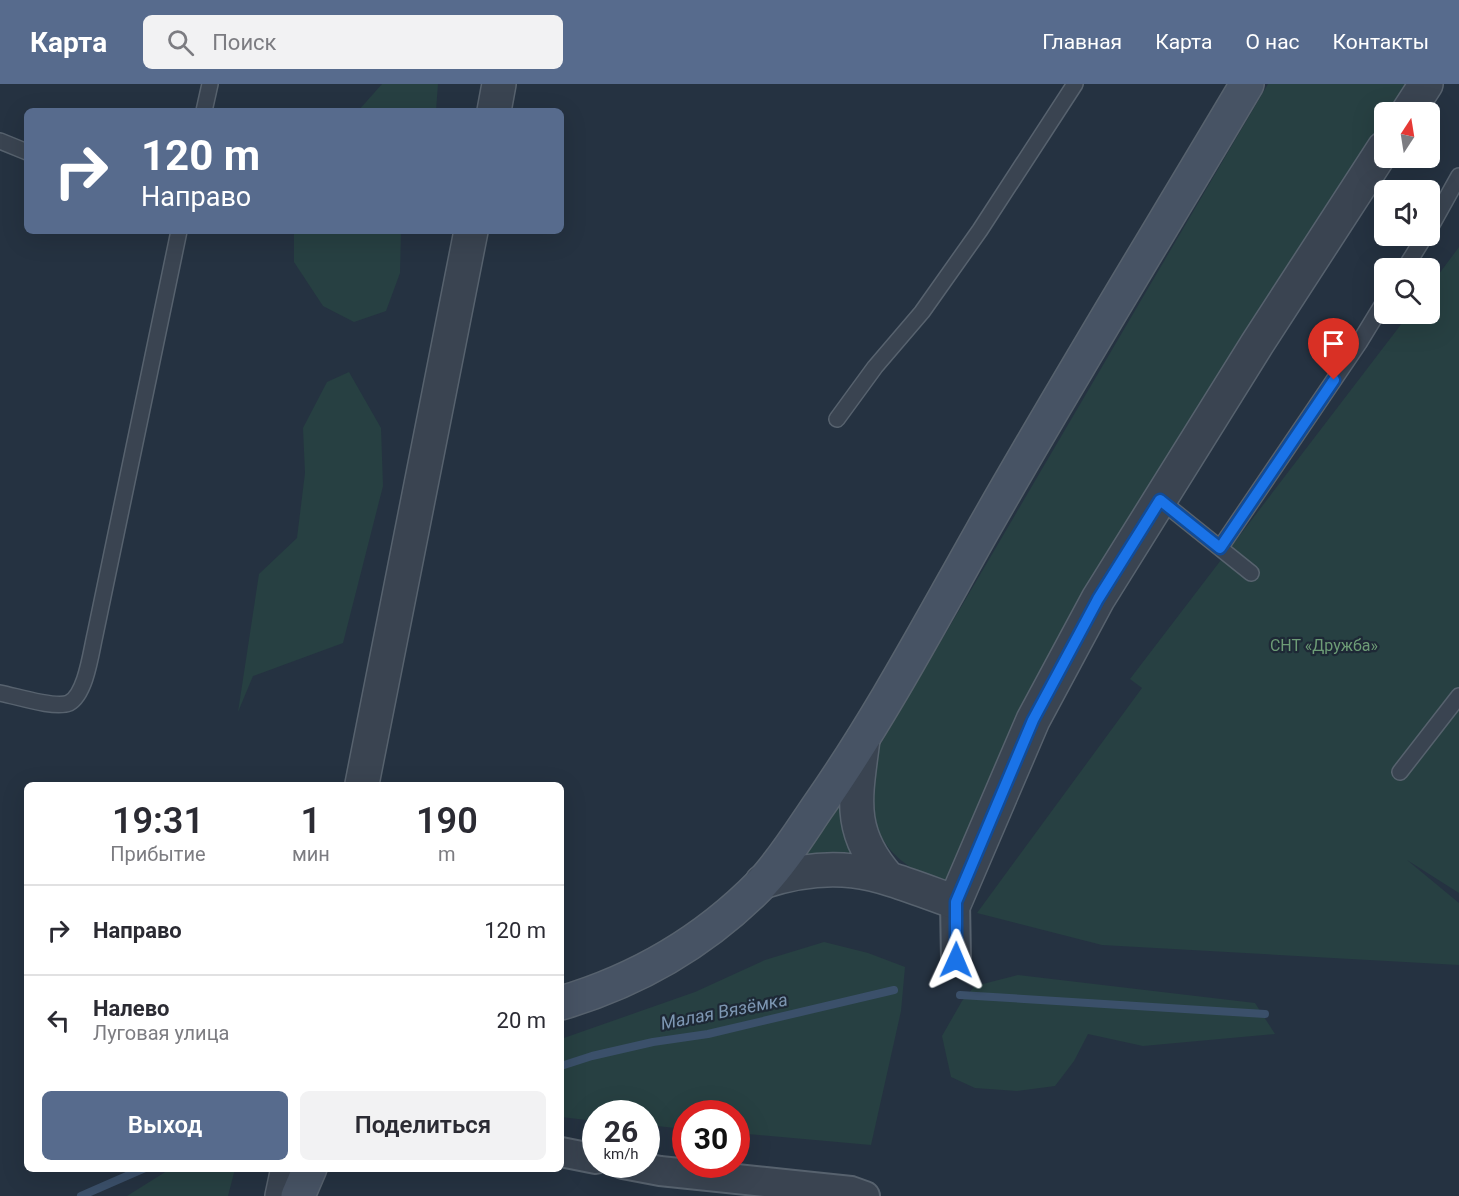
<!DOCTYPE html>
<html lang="ru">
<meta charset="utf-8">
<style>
body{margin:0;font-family:Roboto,sans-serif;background:#f2f2f3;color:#2b2b33;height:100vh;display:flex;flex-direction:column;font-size:22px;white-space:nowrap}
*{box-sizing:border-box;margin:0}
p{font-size:20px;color:#7c7c81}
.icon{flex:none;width:33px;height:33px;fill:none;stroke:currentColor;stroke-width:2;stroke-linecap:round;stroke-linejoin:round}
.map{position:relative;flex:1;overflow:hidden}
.side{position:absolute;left:24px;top:698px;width:540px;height:390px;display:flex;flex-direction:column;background:#fff;border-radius:9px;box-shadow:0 6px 24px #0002}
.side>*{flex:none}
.guide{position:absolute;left:24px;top:24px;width:540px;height:126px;border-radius:9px;box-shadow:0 6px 24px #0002;background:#576b8d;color:#fff;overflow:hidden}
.needle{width:39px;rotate:12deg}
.fabs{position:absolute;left:1374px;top:18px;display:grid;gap:12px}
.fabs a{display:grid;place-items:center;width:66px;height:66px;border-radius:9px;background:#fff;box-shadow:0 6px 24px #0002;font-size:30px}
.speed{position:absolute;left:582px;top:1016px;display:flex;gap:12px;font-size:30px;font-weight:700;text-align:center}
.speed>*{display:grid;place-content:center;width:78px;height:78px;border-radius:50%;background:#fff;box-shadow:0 6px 24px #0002;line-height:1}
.speed small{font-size:15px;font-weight:400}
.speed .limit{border:9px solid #d22;background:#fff;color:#111}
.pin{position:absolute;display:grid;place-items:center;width:51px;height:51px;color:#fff;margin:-62px -26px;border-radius:50% 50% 50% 0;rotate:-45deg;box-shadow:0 0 6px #0007}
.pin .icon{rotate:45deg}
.me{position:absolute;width:66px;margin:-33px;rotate:1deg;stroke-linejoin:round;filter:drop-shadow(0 0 4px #0008)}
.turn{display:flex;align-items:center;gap:21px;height:126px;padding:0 18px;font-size:27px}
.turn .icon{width:78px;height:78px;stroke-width:2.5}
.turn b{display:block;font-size:42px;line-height:51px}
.eta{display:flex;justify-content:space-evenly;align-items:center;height:102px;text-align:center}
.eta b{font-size:36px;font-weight:600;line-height:42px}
.cta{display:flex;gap:12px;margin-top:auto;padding:12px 18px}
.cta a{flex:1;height:69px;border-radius:9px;background:#576b8d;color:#fff;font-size:24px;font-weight:600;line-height:69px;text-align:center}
.cta a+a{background:#f2f2f3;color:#2b2b33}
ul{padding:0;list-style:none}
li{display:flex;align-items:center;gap:18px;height:90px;padding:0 18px;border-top:2px solid #e1e1e2}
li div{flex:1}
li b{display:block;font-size:22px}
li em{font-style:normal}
header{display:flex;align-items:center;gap:36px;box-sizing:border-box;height:84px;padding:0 30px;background:#576b8d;color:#fff}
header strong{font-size:28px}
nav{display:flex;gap:33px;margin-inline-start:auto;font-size:21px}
.search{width:420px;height:54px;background:#f2f2f3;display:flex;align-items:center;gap:15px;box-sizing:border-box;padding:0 21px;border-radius:9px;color:#7c7c81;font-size:22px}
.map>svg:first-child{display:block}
</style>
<header>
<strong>Карта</strong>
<div class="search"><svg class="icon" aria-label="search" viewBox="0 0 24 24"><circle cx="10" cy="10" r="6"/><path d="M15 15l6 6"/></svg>Поиск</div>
<nav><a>Главная</a><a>Карта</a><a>О нас</a><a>Контакты</a></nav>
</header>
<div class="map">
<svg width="1459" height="1112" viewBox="0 0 1459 1112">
<rect width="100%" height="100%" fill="#253241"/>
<!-- green -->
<path fill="#274042" d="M382,0H438L436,27H358Z
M1268,0H1417L1399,28H1384V51L1150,416L955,806C904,783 869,765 873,702C874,688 875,674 880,661Z
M294,147H401L400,189L386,227L354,238L323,222L294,178Z
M1459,163V809L1407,776L1459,819V881L1102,861L977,829L1142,604L1130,595L1409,230H1430V202Z
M349,288L381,344L383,402L343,559L253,592L238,628L259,490L297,454L305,389L303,344L327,298Z
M851,687L862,771L790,783Z
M824,858L868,869L905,883L901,927L871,1061L737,1049L736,1029H686L685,1045L647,1041L646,1029H596L595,1037L561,1033V955L695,908L765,876Z
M1018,891L1255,919L1275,950L1143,962L1088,950L1074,977L1055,1002L1017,1007L975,1004L951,993L942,952L962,917L975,902Z
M170,1085V1084L235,1085L228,1112H127Z"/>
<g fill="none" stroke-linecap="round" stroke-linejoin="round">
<!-- stream -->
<path stroke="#3b506a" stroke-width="8" d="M960,911L1265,930
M561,982L592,972L653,958L708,950L894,906
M81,1112L145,1084"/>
<!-- service casing -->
<g stroke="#57626e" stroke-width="18">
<path id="service" d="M204,27L210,0
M0,57L27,68
M1430,144L1459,92
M1405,184L1425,152
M837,335L875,283L922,228L980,146L1075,0
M1160,416L1251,489
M1220,464L1359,259L1384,218
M0,609C16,612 55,625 69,619C86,610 91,568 95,551L179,147
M1400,688L1459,612"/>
</g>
<!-- minor casing -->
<g stroke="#57626e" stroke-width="32">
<path id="minor" d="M955,818L956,876
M561,1068L596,1075
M623,1080L660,1087L851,1107L865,1112"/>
</g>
<!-- tertiary casing -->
<g stroke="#57626e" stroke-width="36">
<path id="tertiary" d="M494,27L499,0
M1408,28L1426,0
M863,655C856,712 846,747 888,794
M362,700L471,147
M762,798C843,772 880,791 955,818L1033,636L1098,515L1257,260L1384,64
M282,1112L288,1084"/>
</g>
<!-- secondary casing -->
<g stroke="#57626e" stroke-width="36">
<path id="secondary" d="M561,919C639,896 704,858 761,800C782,778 800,749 817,724C878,637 928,543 980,451C1066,299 1158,150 1247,0
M298,1112L310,1084"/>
</g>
<!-- service -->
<use href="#service" stroke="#3a4451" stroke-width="15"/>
<!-- minor -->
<use href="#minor" stroke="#3a4451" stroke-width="28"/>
<!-- tertiary -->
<use href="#tertiary" stroke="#3a4451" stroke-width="33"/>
<!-- secondary -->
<use href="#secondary" stroke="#475364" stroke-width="33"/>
</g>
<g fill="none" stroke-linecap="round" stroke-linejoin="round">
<!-- route casing -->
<g stroke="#114b97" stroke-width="15">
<path id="route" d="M956,876V818L1033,636L1098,515L1160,416L1220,464L1334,296"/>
</g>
<!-- route -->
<use href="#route" stroke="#1a73e8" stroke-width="10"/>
</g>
<g text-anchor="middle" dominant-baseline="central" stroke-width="4.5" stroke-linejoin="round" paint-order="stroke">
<!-- park labels -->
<g font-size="16" fill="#6d9c76" stroke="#1e2936">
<text x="1324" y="561">СНТ «Дружба»</text>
</g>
<!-- water labels -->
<g font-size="18" font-style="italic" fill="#7d96b2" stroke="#1e2936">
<text transform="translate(724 927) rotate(-11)">Малая Вязёмка</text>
</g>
</g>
</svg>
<div class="fabs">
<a><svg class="needle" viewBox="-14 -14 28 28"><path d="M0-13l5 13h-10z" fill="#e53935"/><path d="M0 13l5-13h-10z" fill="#7c7c81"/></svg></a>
<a><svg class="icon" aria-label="sound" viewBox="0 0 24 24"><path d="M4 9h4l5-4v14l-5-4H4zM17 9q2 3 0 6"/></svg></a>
<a><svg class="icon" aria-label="search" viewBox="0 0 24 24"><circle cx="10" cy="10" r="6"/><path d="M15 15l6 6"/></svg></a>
</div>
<div class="speed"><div>26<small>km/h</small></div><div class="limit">30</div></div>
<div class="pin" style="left:1334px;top:296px;background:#d93025"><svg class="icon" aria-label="arrive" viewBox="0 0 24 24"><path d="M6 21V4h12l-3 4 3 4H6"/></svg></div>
<svg class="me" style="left:956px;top:876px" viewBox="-20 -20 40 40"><path d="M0-17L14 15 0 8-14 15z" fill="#1a73e8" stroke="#fff" stroke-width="4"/></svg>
<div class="guide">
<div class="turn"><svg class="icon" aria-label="right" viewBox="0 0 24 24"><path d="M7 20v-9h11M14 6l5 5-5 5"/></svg><div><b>120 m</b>Направо</div></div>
</div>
<section class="side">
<div class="eta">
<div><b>19:31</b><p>Прибытие</p></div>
<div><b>1</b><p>мин</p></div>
<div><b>190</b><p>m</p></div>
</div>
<ul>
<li><svg class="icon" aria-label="right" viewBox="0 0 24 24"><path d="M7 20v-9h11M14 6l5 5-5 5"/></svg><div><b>Направо</b></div><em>120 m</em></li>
<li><svg class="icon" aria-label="left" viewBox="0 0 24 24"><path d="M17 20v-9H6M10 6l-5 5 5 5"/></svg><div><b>Налево</b><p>Луговая улица</p></div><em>20 m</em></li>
</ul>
<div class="cta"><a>Выход</a><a>Поделиться</a></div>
</section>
</div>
